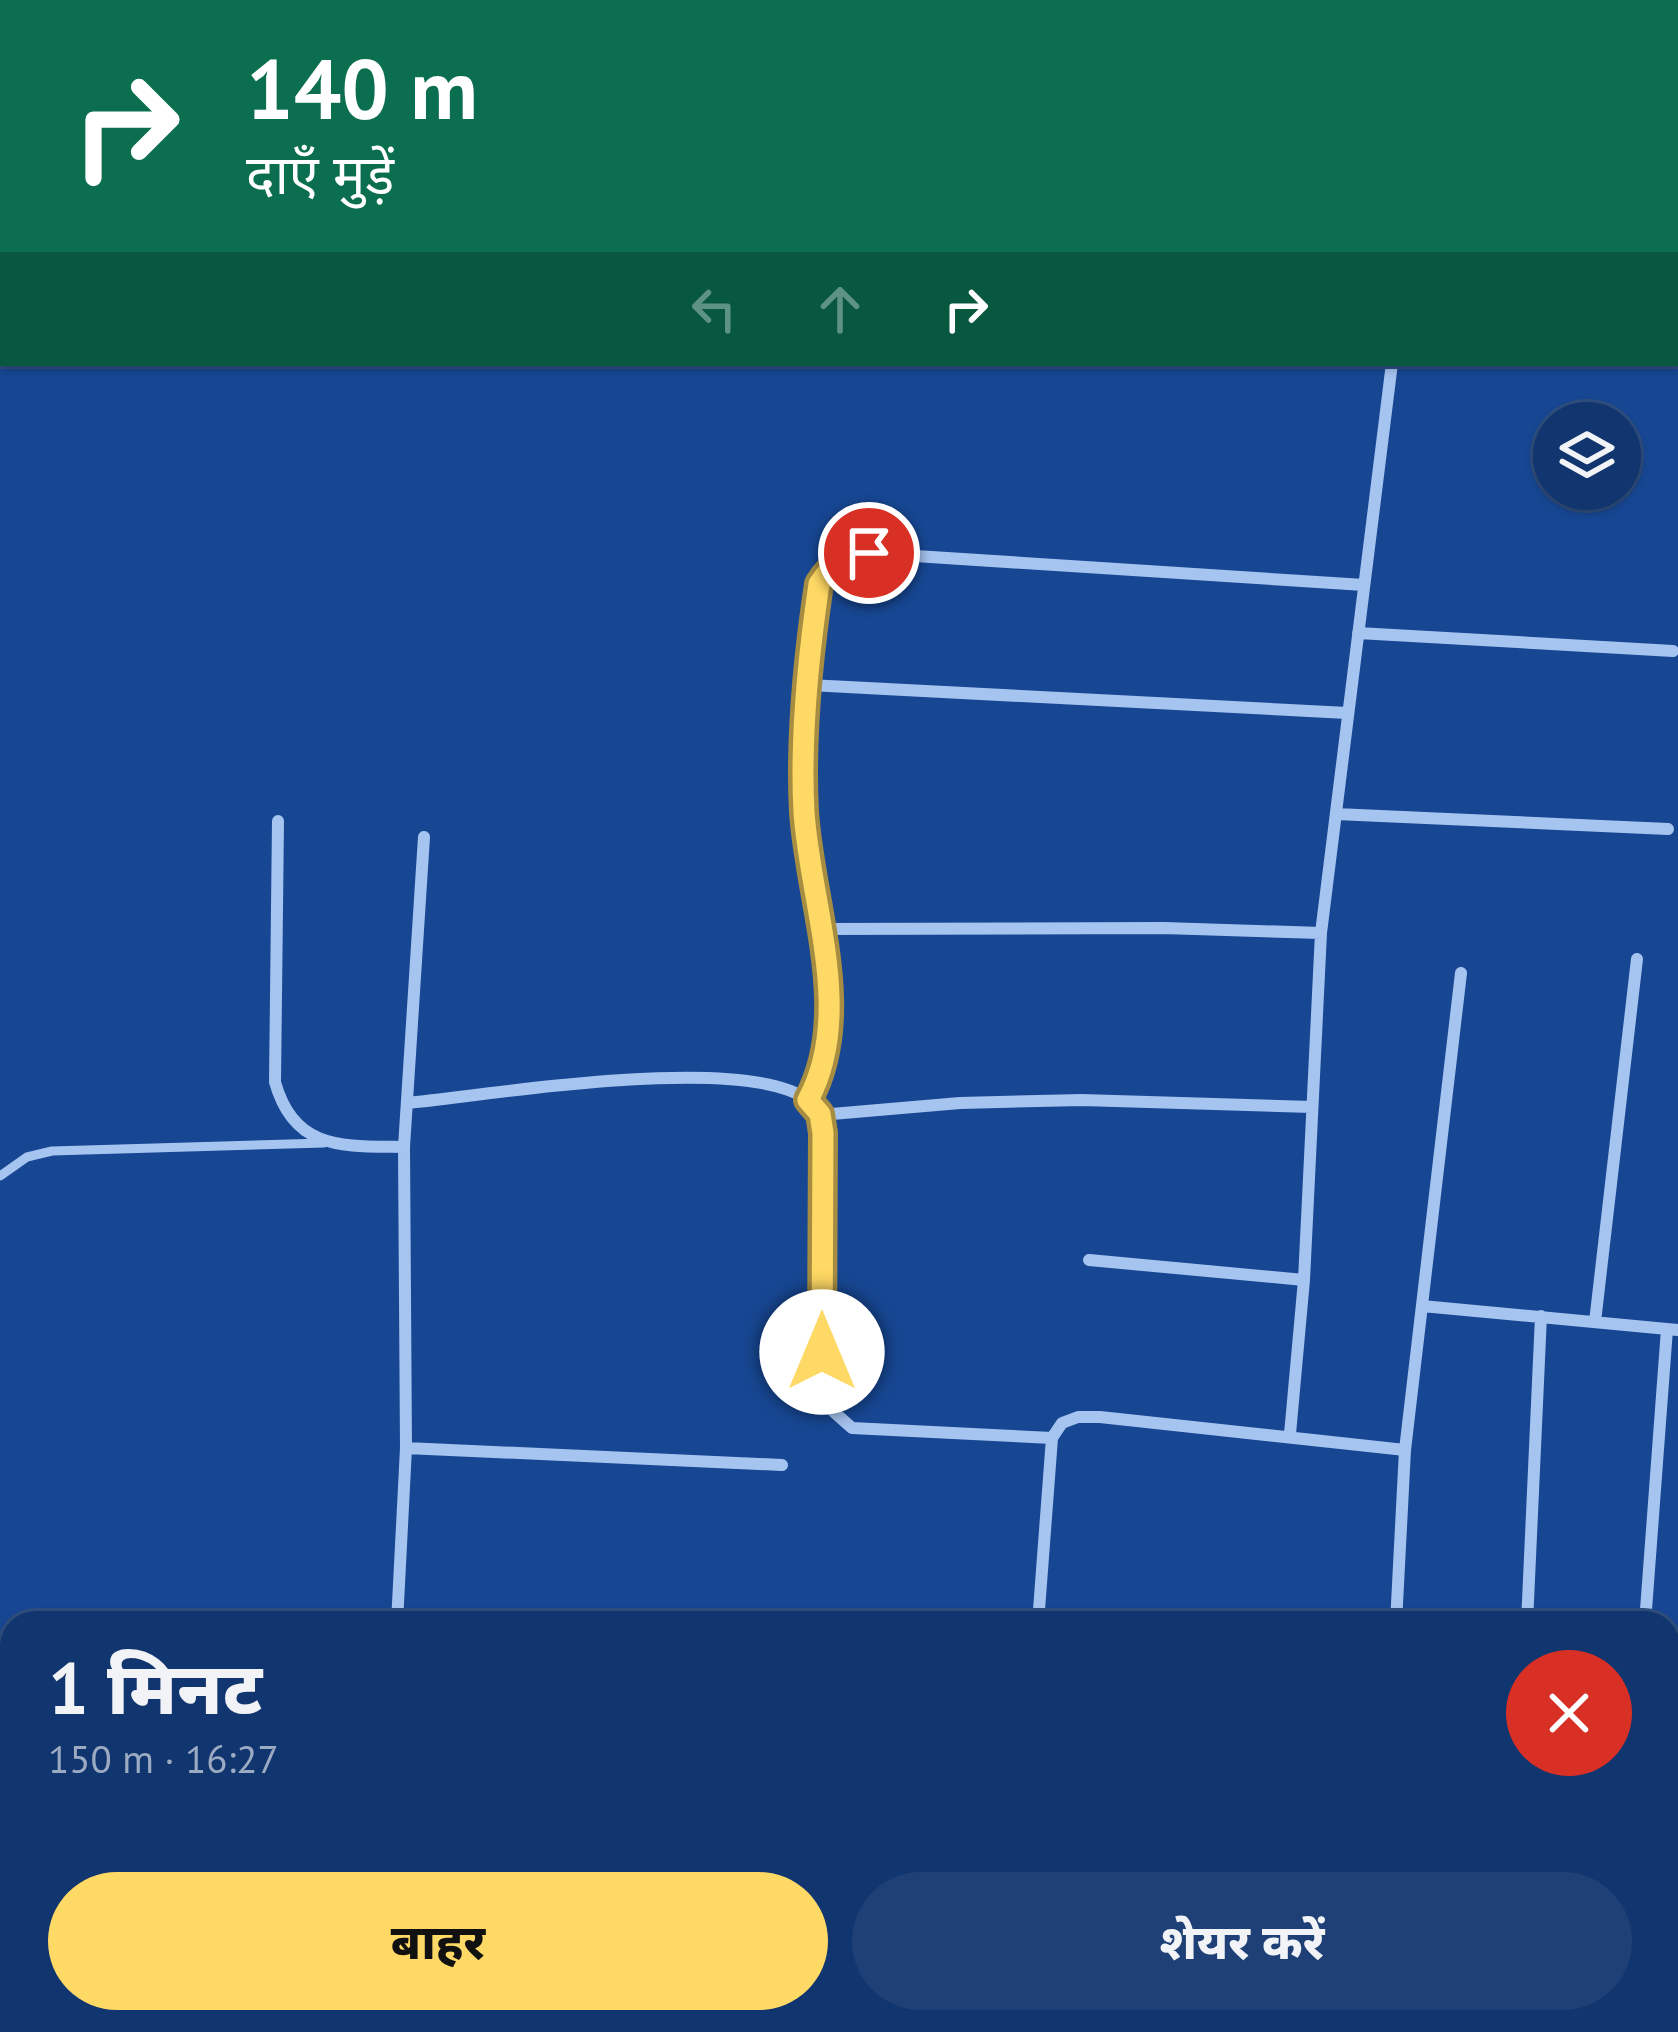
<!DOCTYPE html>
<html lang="hi">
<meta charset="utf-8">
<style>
body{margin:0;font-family:"PT Sans","Noto Sans Devanagari",sans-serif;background:#1e4076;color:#f1f3f6;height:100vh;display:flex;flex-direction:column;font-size:45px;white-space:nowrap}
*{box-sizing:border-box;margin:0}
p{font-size:39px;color:#9cabc2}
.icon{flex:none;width:66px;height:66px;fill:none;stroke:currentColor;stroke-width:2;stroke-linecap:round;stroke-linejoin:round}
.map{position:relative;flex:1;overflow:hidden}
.sheet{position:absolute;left:0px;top:1611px;width:1680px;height:423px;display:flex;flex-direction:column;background:#11356e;border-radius:36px 36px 0 0;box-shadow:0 3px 9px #0004,0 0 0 3px #305081}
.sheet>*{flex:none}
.banner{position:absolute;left:0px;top:0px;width:1680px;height:366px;box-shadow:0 3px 9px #0004,0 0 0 3px #305081;background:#0b6e4f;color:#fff;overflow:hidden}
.controls{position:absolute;left:1533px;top:402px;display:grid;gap:24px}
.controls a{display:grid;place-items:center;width:108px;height:108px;border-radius:50%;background:#11356e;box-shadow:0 3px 9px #0004,0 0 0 3px #305081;font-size:60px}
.pin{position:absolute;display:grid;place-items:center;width:102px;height:102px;color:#fff;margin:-51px;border:6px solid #fff;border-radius:50%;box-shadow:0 3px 12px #0007}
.me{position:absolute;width:132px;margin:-66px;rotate:0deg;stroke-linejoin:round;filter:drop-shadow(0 0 9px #0008)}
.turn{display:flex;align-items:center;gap:42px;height:252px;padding:0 48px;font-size:54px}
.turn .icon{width:156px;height:156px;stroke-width:2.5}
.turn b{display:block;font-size:84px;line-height:102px}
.lanes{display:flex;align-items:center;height:114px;padding:0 48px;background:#0003;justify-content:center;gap:60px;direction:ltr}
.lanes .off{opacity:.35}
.round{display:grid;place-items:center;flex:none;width:126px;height:126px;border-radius:63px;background:#1e4076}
.overview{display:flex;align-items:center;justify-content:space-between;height:204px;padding:0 48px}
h1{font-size:72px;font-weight:800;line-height:90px}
.action{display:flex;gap:24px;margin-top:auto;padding:24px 48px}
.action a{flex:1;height:138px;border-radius:72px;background:#ffd965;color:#111;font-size:48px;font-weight:800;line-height:138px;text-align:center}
.action a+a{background:#1e4076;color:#f1f3f6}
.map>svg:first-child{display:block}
</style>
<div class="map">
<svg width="1678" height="2032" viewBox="0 0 1678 2032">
<rect width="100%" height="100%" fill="#174793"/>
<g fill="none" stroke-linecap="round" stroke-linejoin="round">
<!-- lane -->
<path stroke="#a6c4f0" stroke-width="9" d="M0,1176L27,1157L52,1151L324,1143"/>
<!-- street -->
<path stroke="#a6c4f0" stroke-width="12" d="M17,0V3
M239,3L240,0
M824,3V0
M1482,3V0
M1677,195H1678
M1358,633L1673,651
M809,685L1347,713
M1336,814L1668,829
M278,821L275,1082C294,1151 344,1146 404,1147
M824,929L1164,928L1321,933
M808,1100C855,1014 810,904 804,812C800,737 808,657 819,583C833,562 844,556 869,553L1364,585
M407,1103C492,1095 742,1052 808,1100C819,1109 821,1120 823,1133L822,1352L834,1412L852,1428L1052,1438
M820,1115L960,1103L1082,1100L1312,1107
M1089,1260L1304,1280
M1422,1306L1678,1330
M1595,1322L1637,959
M1290,1434L1304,1280L1321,933L1392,363
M406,1448L782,1465
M397,1623L406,1448L404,1147L424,837
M1038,1623L1052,1438L1062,1423L1078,1417H1100L1405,1450
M1396,1623L1405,1450L1461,973
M1527,1623L1541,1316
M1645,1623L1667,1329
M0,1985L12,1986
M375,2032L376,2022
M772,2032L773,2022
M1013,2032L1014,2022
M1373,2032V2022"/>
</g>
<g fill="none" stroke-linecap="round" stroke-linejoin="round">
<!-- route casing -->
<g stroke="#a68d42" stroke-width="30">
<path id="route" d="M822,1352L823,1133L820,1114L808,1100C855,1013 810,904 804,812C800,737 808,658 819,584C833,562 844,556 869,553"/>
</g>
<!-- route -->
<use href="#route" stroke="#ffd965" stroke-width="21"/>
</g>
</svg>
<div class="controls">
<a><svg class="icon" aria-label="layers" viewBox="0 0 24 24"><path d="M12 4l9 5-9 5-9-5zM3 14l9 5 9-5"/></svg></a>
</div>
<div class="pin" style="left:869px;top:553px;background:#d93025"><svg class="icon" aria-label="arrive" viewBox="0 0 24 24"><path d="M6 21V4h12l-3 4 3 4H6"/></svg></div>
<svg class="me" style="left:822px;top:1352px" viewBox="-20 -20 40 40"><circle r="19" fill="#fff"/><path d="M0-13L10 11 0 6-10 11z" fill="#ffd965"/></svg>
<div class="banner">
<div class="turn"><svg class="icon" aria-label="right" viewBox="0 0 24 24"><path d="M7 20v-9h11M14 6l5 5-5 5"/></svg><div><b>140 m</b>दाएँ मुड़ें</div></div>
<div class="lanes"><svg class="icon off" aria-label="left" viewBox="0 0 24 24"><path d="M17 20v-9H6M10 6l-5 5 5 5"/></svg><svg class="icon off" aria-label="ahead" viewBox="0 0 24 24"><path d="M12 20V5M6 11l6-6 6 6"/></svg><svg class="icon" aria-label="right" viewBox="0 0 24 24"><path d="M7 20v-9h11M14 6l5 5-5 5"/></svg></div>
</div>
<section class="sheet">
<div class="overview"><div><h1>1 मिनट</h1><p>150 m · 16:27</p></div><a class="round" style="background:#d93025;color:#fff"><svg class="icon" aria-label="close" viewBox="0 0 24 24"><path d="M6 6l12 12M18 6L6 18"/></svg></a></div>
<div class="action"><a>बाहर</a><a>शेयर करें</a></div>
</section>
</div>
